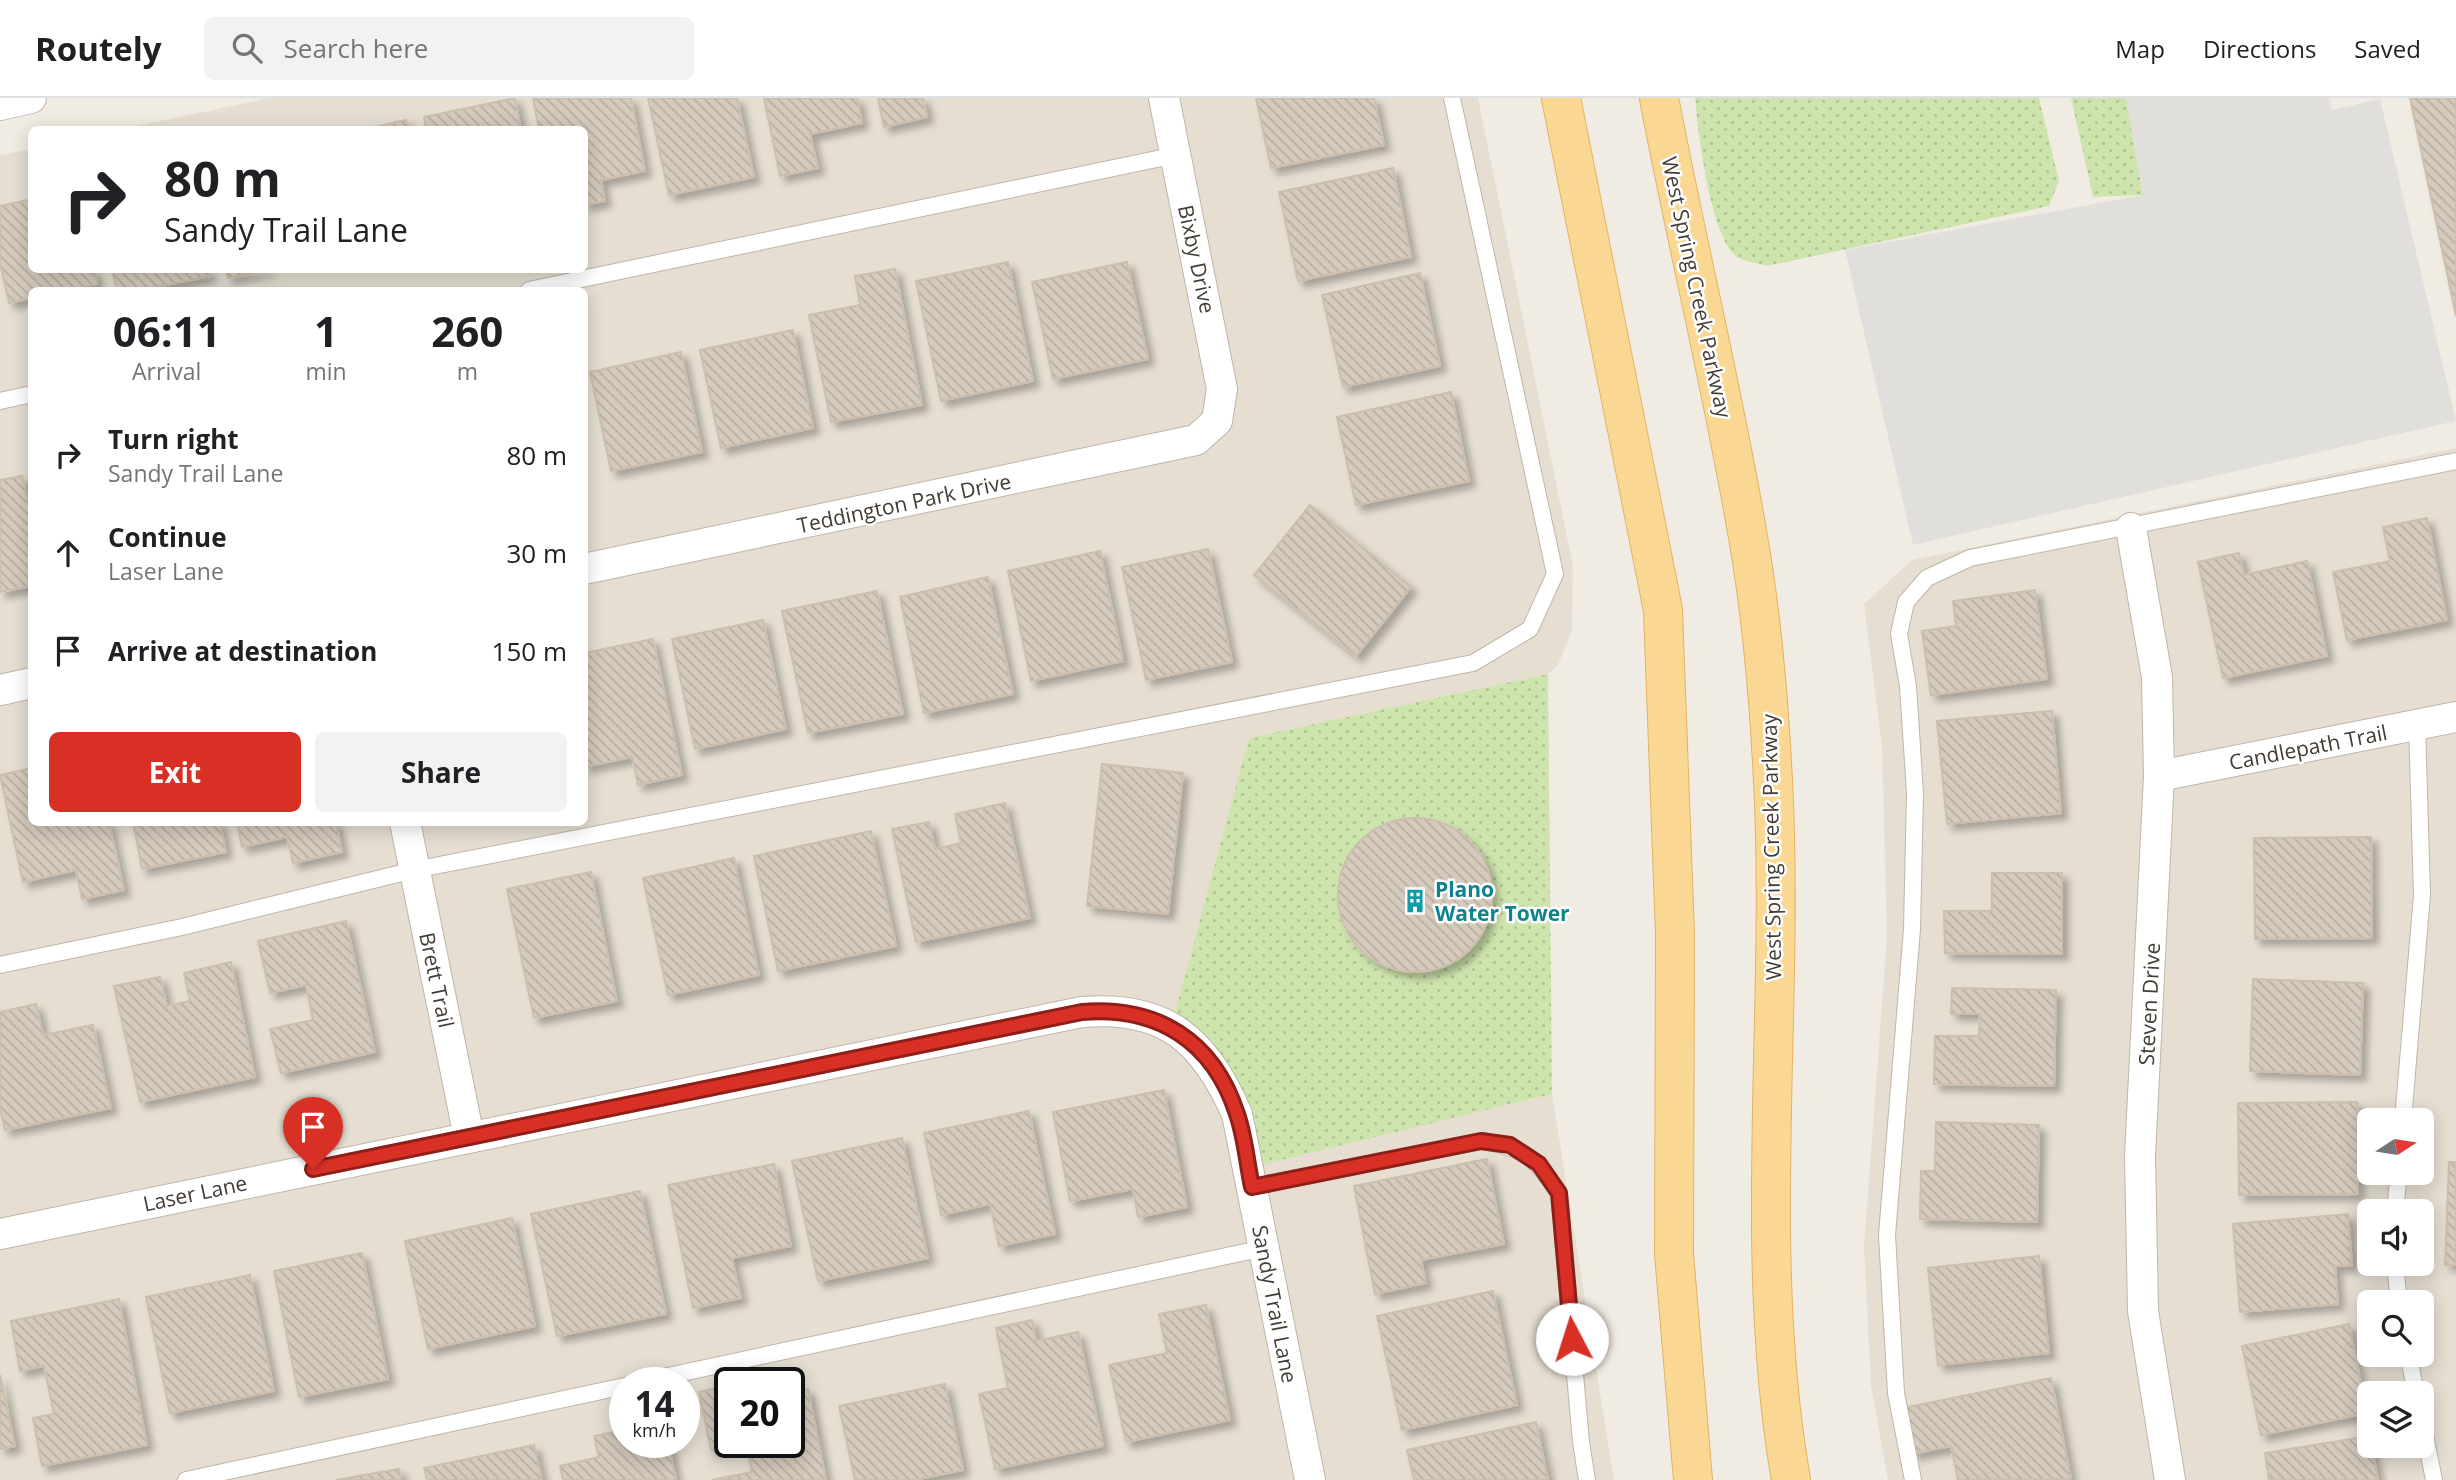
<!DOCTYPE html>
<style>
body{margin:0;font-family:"Open Sans",sans-serif;background:#f2f2f2;color:#202124;height:100vh;display:flex;flex-direction:column;font-size:26px;white-space:nowrap}
*{box-sizing:border-box;margin:0}
p{font-size:23px;color:#757577}
.icon{flex:none;width:38px;height:38px;fill:none;stroke:currentColor;stroke-width:2;stroke-linecap:round;stroke-linejoin:round}
.map{position:relative;flex:1;overflow:hidden}
.panel{position:absolute;left:28px;top:189px;width:560px;height:539px;display:flex;flex-direction:column;background:#fff;border-radius:10px;box-shadow:0 4px 18px #0003}
.panel>*{flex:none}
.top-card{position:absolute;left:28px;top:28px;width:560px;height:147px;border-radius:10px;box-shadow:0 4px 18px #0003;background:#fff;color:#202124;overflow:hidden}
.needle{width:46px;rotate:78deg}
.fabs{position:absolute;left:2357px;top:1010px;display:grid;gap:14px}
.fabs a{display:grid;place-items:center;width:77px;height:77px;border-radius:10px;background:#fff;box-shadow:0 4px 18px #0003;font-size:35px}
.speed{position:absolute;left:609px;top:1269px;display:flex;gap:14px;font-size:35px;font-weight:700;text-align:center}
.speed>*{display:grid;place-content:center;width:91px;height:91px;border-radius:50%;background:#fff;box-shadow:0 4px 18px #0003;line-height:1}
.speed small{font-size:18px;font-weight:400}
.speed .limit{border:4px solid #111;border-radius:10px;background:#fff;color:#111}
.pin{position:absolute;display:grid;place-items:center;width:60px;height:60px;color:#fff;margin:-72px -30px;border-radius:50% 50% 50% 0;rotate:-45deg;box-shadow:0 0 7px #0007}
.pin .icon{rotate:45deg}
.me{position:absolute;width:77px;margin:-38px;rotate:355deg;stroke-linejoin:round;filter:drop-shadow(0 0 5px #0008)}
.turn{display:flex;align-items:center;gap:24px;height:147px;padding:0 21px;font-size:32px}
.turn .icon{width:91px;height:91px;stroke-width:2.5}
.turn b{display:block;font-size:49px;line-height:60px}
.eta{display:flex;justify-content:space-evenly;align-items:center;height:119px;text-align:center}
.eta b{font-size:42px;font-weight:700;line-height:49px}
.primary-button{display:flex;gap:14px;margin-top:auto;padding:14px 21px}
.primary-button a{flex:1;height:80px;border-radius:10px;background:#d93025;color:#fff;font-size:28px;font-weight:700;line-height:80px;text-align:center}
.primary-button a+a{background:#f2f2f2;color:#202124}
ul{padding:0;list-style:none}
li{display:flex;align-items:center;gap:21px;height:98px;padding:0 21px}
li div{flex:1}
li b{display:block;font-size:26px}
li em{font-style:normal}
header{display:flex;align-items:center;gap:42px;box-sizing:border-box;height:98px;padding:0 35px;background:#fff;border-bottom:2px solid #e0e0e0}
header strong{font-size:33px}
nav{display:flex;gap:38px;margin-inline-start:auto;font-size:24px}
.search{width:490px;height:63px;background:#f2f2f2;display:flex;align-items:center;gap:18px;box-sizing:border-box;padding:0 24px;border-radius:10px;color:#757577;font-size:26px}
.map>svg:first-child{display:block}
</style>
<header>
<strong>Routely</strong>
<div class="search"><svg class="icon" aria-label="search" viewBox="0 0 24 24"><circle cx="10" cy="10" r="6"/><path d="M15 15l6 6"/></svg>Search here</div>
<nav><a>Map</a><a>Directions</a><a>Saved</a></nav>
</header>
<div class="map">
<svg width="2456" height="1382" viewBox="0 0 2456 1382">
<defs>
<pattern id="grass-dots" width="8" height="8" patternUnits="userSpaceOnUse" patternTransform="scale(1.75)"><rect width="8" height="8" fill="#cee4ad"/><path d="M2 2h.1M6 6h.1" fill="none" stroke="#b2c495" stroke-width="1.8" stroke-linecap="round"/></pattern>
<pattern id="building-back-hatch" width="6" height="6" patternUnits="userSpaceOnUse" patternTransform="scale(1.75)"><rect width="6" height="6" fill="#d5cabc"/><path d="M-1 5l2 2M0 0l6 6M5-1l2 2" fill="none" stroke="#b8aea2"/></pattern>
<filter id="shadow"><feDropShadow dx="6" dy="6" stdDeviation="3.5" flood-color="#0004"/></filter>
</defs>
<rect width="100%" height="100%" fill="#f1ece3"/>
<!-- residential -->
<path fill="#e5ded1" fill-rule="evenodd" d="M270,0H1478L1573,468L1572,533L1558,567L1548,576L1249,640L1207,959L1248,1069L1552,996L1614,1382H0V57L31,51L32,172H584V32L121,31ZM32,192H584V724H32ZM625,1284H684V1344H625ZM730,1284H789V1344H730Z
M2456,350V1382H1888L1871,1288L1864,1149L1887,839L1882,649L1864,506L1912,462ZM2370,1022H2422V1074H2370ZM2370,1113H2422V1166H2370ZM2370,1204H2422V1256H2370ZM2370,1295H2422V1348H2370Z"/>
<!-- grass -->
<path fill="url(#grass-dots)" d="M1695,0H2039L2059,83L2049,108L1767,168C1758,165 1743,164 1736,158C1710,137 1698,34 1695,0Z
M2071,0H2126L2143,97L2093,99Z
M1548,576L1552,996L1248,1070L1237,1016L1171,930L1249,640Z"/>
<!-- parking -->
<path fill="#e1dfdc" d="M2126,0H2329L2332,12L2380,1L2456,323L1913,447L1845,152L2143,97Z"/>
<!-- building -->
<path fill="url(#building-back-hatch)" stroke="#ccbfad" stroke-width="2" filter="url(#shadow)" d="M515,0L521,32H426L424,19Z
M533,0H631L645,73L601,82L605,103L584,107V32H539Z
M648,0H737L754,79L669,97Z
M764,0H857L862,25L810,36L818,70L780,78Z
M878,0H923L927,19L884,29Z
M1256,0H1374L1384,47L1271,70Z
M2410,0H2456V218Z
M406,22L408,32H362Z
M1393,70L1411,159L1298,183L1279,94Z
M32,101V172H94L97,186L66,192H32V200L9,205L0,165V108Z
M1008,164L1033,283L941,303L916,183Z
M1127,164L1148,261L1053,281L1032,184Z
M895,171L922,307L831,324L809,217L860,207L855,178Z
M112,172H209L210,178L142,192H117Z
M226,172H270L228,180Z
M1420,175L1440,268L1343,289L1322,197Z
M793,232L813,330L721,350L700,252Z
M681,254L702,354L611,373L590,274Z
M1451,294L1469,383L1356,407L1337,319Z
M22,378L32,425V488L0,494V382Z
M1310,407L1411,489L1356,558L1254,477Z
M2427,420L2447,522L2347,542L2333,474L2390,463L2383,429Z
M1208,451L1232,564L1146,582L1122,469Z
M1100,453L1123,563L1031,583L1008,473Z
M2239,455L2244,477L2307,463L2327,558L2223,580L2198,464Z
M988,479L1013,596L924,615L900,499Z
M2035,492L2047,581L1931,597L1922,533L1956,528L1953,503Z
M877,493L903,616L808,635L782,513Z
M763,522L786,631L695,651L672,541Z
M653,541L682,677L638,687L632,659L584,669V555Z
M2052,613L2061,715L1947,726L1937,623Z
M1102,666L1183,675L1168,816L1087,808Z
M32,670V724H109L124,792L82,801L76,772L23,784L0,677Z
M1005,705L1030,820L916,844L892,731L929,724L935,751L961,745L955,716Z
M1338 797a77 77 0 1 1 154 0a77 77 0 1 1-154 0Z
M133,724H220L226,754L142,771Z
M237,724H336L342,754L293,765L287,739L242,749Z
M871,733L896,848L778,873L754,758Z
M2371,739L2372,840L2255,841L2254,740Z
M734,760L759,877L668,897L643,780Z
M591,774L617,903L534,920L507,791Z
M1992,775H2062V856L1945,855L1944,813H1992Z
M346,823L375,954L281,975L270,931L313,922L306,887L270,895L258,843Z
M231,864L255,979L140,1004L114,888L160,879L167,908L190,903L184,875Z
M2253,881L2363,885L2360,977L2250,973Z
M1952,890L2056,892L2054,988L1934,986L1935,938H1979L1980,916H1951Z
M36,906L43,937L93,927L111,1010L5,1032L0,1010V914Z
M1164,992L1187,1109L1138,1119L1133,1091L1070,1103L1053,1014Z
M2357,1004L2358,1096L2239,1097L2238,1005Z
M1029,1013L1055,1136L999,1148L990,1106L941,1117L924,1035Z
M1936,1024L2039,1027L2037,1124L1920,1121L1921,1073H1935Z
M902,1040L928,1160L818,1183L792,1063Z
M1487,1061L1504,1146L1421,1162L1426,1185L1375,1196L1354,1088Z
M2449,1064H2456V1167H2445Z
M774,1066L791,1148L732,1160L741,1200L693,1210L668,1087Z
M640,1093L666,1216L557,1238L531,1116Z
M2348,1116L2352,1167L2335,1168L2338,1206L2240,1214L2233,1126Z
M512,1120L535,1228L428,1251L405,1143Z
M362,1155L388,1281L299,1299L274,1173Z
M2039,1158L2049,1255L1938,1267L1928,1170Z
M250,1177L274,1293L170,1315L146,1199Z
M1493,1193L1517,1307L1402,1332L1377,1218Z
M119,1201L147,1347L42,1368L33,1320L54,1316L44,1268L20,1273L11,1223Z
M1206,1207L1230,1322L1126,1344L1109,1267L1167,1255L1159,1216Z
M1032,1222L1036,1243L1078,1234L1103,1348L995,1371L979,1296L1008,1290L996,1230Z
M2349,1226L2367,1315L2261,1337L2242,1248Z
M0,1277L15,1348L0,1351Z
M2051,1280L2071,1381L1958,1382L1951,1348L1912,1356L1903,1310Z
M945,1286L963,1372L914,1382H855L839,1308Z
M730,1287V1344H789V1295L808,1291L826,1382H712L752,1374L746,1345L711,1352L699,1294Z
M1536,1324L1548,1382H1414L1407,1352Z
M625,1332V1344H668L676,1382H563L560,1368L599,1359L594,1338Z
M2370,1338L2378,1382H2269L2265,1355Z
M534,1347L542,1382H427L424,1370Z
M399,1371L401,1382H336Z"/>
<g fill="none" stroke-linecap="round" stroke-linejoin="round">
<!-- service casing -->
<g stroke="#bfb6a9" stroke-width="18">
<path id="service" d="M529,192L1176,57
M0,303L32,296
M0,867L182,829L414,772L1473,565L1530,531L1555,476L1452,0
M2403,1022L2422,797L2417,627
M1252,1089L1481,1043C1524,1049 1535,1059 1559,1095L1581,1344L1587,1382
M2395,1113L2399,1074
M2395,1166L2399,1204
M2408,1256L2416,1295
M640,1284L1264,1150
M2422,1322L2434,1382
M186,1382L625,1288
M1913,1382L1896,1295L1887,1137L1912,831L1915,695L1908,588L1899,536L1906,504L1927,480L1970,460L2456,363"/>
</g>
<!-- minor casing -->
<g stroke="#bfb6a9" stroke-width="32">
<path id="minor" d="M0,7L31,0
M2131,430L2157,579L2159,678L2140,1058L2143,1213L2170,1382
M584,471L1196,342L1217,323L1222,291L1164,0
M0,592L32,585
M2159,678L2456,619
M405,724L469,1039
M0,1136L1082,914C1166,907 1204,942 1237,1016L1310,1382"/>
</g>
<!-- primary casing -->
<g stroke="#deb464" stroke-width="40">
<path id="primary" d="M1561,0L1663,512L1675,836L1674,1156L1693,1382
M1659,0C1687,147 1723,292 1748,439C1762,519 1769,602 1773,683C1785,915 1751,1152 1791,1382"/>
</g>
<!-- service -->
<use href="#service" stroke="#fff" stroke-width="16"/>
<!-- minor -->
<use href="#minor" stroke="#fff" stroke-width="30"/>
<!-- primary -->
<use href="#primary" stroke="#fad893" stroke-width="38"/>
</g>
<g fill="none" stroke-linecap="round" stroke-linejoin="round">
<!-- route casing -->
<g stroke="#8d1f18" stroke-width="18">
<path id="route" d="M313,1071L1082,914C1157,908 1213,942 1237,1016C1245,1039 1247,1065 1252,1089L1481,1043L1510,1047L1539,1066L1559,1095L1572,1241"/>
</g>
<!-- route -->
<use href="#route" stroke="#d93025" stroke-width="12"/>
</g>
<!-- icons -->
<defs>
<g id="building-bare" transform="scale(1.89)"><path d="M-4-6H4V6H1V3H-1V6H-4ZM-2.5-4.3h1.7v1.8h-1.7ZM.8-4.3h1.7v1.8H.8ZM-2.5-1h1.7V.8h-1.7ZM.8-1h1.7V.8H.8Z" fill="#0f9aa8" stroke="#fff" stroke-width="2.5" paint-order="stroke"/></g>
</defs>
<g fill-rule="evenodd">
<use href="#building-bare" x="1415" y="803"/>
</g>
<g text-anchor="middle" dominant-baseline="central" stroke-width="5" stroke-linejoin="round" paint-order="stroke">
<!-- street labels -->
<g font-size="21" fill="#423c34" stroke="#fff">
<text transform="translate(1197 161) rotate(78)">Bixby Drive</text>
<text transform="translate(1697 189) rotate(78)">West Spring Creek Parkway</text>
<text transform="translate(904 405) rotate(-12)">Teddington Park Drive</text>
<text transform="translate(2308 649) rotate(-11)">Candlepath Trail</text>
<text transform="translate(1771 749) rotate(-91)">West Spring Creek Parkway</text>
<text transform="translate(437 882) rotate(78)">Brett Trail</text>
<text transform="translate(2149 906) rotate(-87)">Steven Drive</text>
<text transform="translate(195 1095) rotate(-12)">Laser Lane</text>
<text transform="translate(1275 1206) rotate(79)">Sandy Trail Lane</text>
</g>
<!-- culture labels -->
<g font-size="21" font-weight="bold" fill="#0d838f" stroke="#fff" text-anchor="start">
<text x="1435" y="791">Plano<tspan x="1435" dy="24">Water Tower</tspan></text>
</g>
</g>
</svg>
<div class="fabs">
<a><svg class="needle" viewBox="-14 -14 28 28"><path d="M0-13l5 13h-10z" fill="#e53935"/><path d="M0 13l5-13h-10z" fill="#757577"/></svg></a>
<a><svg class="icon" aria-label="sound" viewBox="0 0 24 24"><path d="M4 9h4l5-4v14l-5-4H4zM17 9q2 3 0 6"/></svg></a>
<a><svg class="icon" aria-label="search" viewBox="0 0 24 24"><circle cx="10" cy="10" r="6"/><path d="M15 15l6 6"/></svg></a>
<a><svg class="icon" aria-label="layers" viewBox="0 0 24 24"><path d="M12 4l9 5-9 5-9-5zM3 14l9 5 9-5"/></svg></a>
</div>
<div class="speed"><div>14<small>km/h</small></div><div class="limit">20</div></div>
<div class="pin" style="left:313px;top:1071px;background:#d93025"><svg class="icon" aria-label="arrive" viewBox="0 0 24 24"><path d="M6 21V4h12l-3 4 3 4H6"/></svg></div>
<svg class="me" style="left:1572px;top:1241px" viewBox="-20 -20 40 40"><circle r="19" fill="#fff"/><path d="M0-13L10 11 0 6-10 11z" fill="#d93025"/></svg>
<div class="top-card">
<div class="turn"><svg class="icon" aria-label="right" viewBox="0 0 24 24"><path d="M7 20v-9h11M14 6l5 5-5 5"/></svg><div><b>80 m</b>Sandy Trail Lane</div></div>
</div>
<section class="panel">
<div class="eta">
<div><b>06:11</b><p>Arrival</p></div>
<div><b>1</b><p>min</p></div>
<div><b>260</b><p>m</p></div>
</div>
<ul>
<li><svg class="icon" aria-label="right" viewBox="0 0 24 24"><path d="M7 20v-9h11M14 6l5 5-5 5"/></svg><div><b>Turn right</b><p>Sandy Trail Lane</p></div><em>80 m</em></li>
<li><svg class="icon" aria-label="ahead" viewBox="0 0 24 24"><path d="M12 20V5M6 11l6-6 6 6"/></svg><div><b>Continue</b><p>Laser Lane</p></div><em>30 m</em></li>
<li><svg class="icon" aria-label="arrive" viewBox="0 0 24 24"><path d="M6 21V4h12l-3 4 3 4H6"/></svg><div><b>Arrive at destination</b></div><em>150 m</em></li>
</ul>
<div class="primary-button"><a>Exit</a><a>Share</a></div>
</section>
</div>
